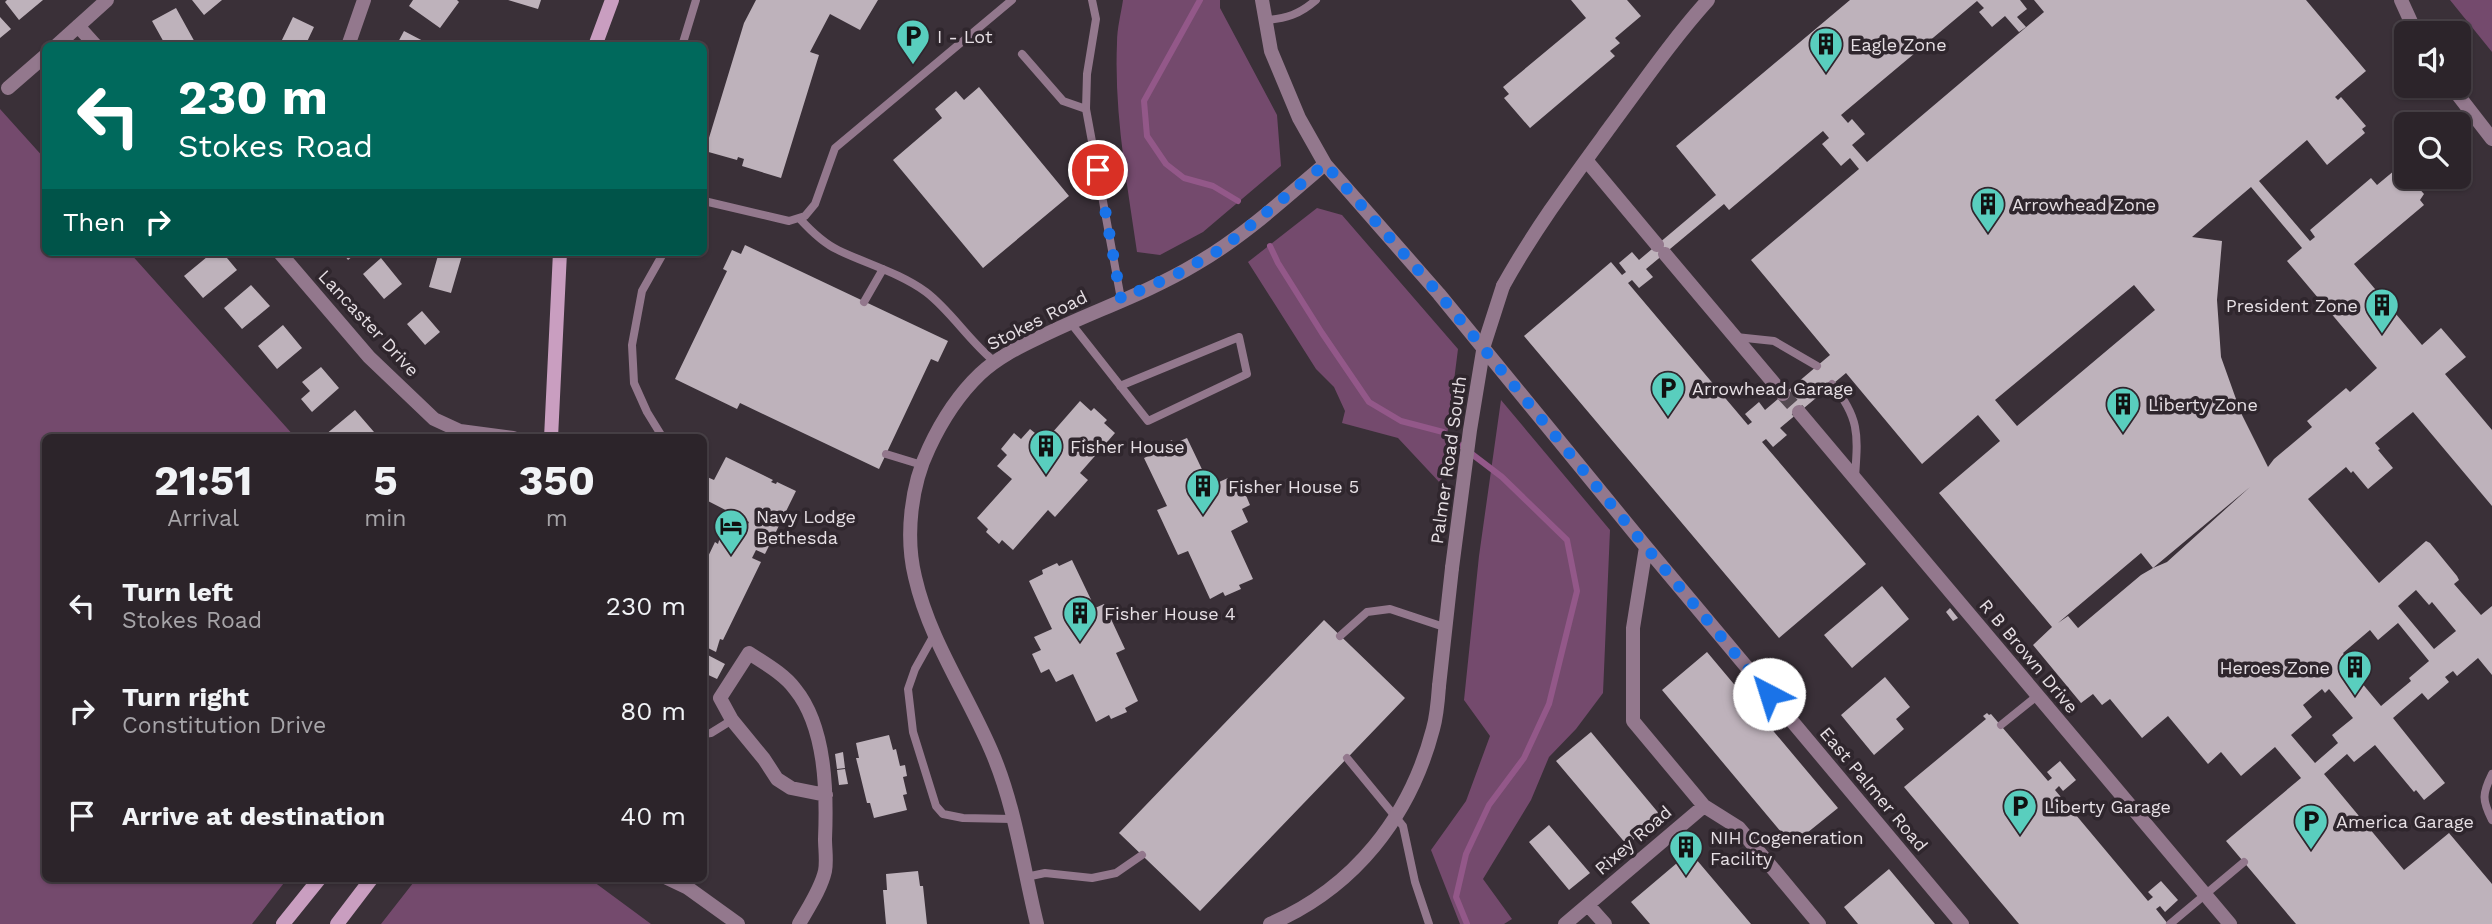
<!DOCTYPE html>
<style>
body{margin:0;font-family:"Work Sans",sans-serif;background:#383036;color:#f1f3f6;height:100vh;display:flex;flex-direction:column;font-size:26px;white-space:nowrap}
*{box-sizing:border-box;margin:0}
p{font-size:23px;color:#a6a4a8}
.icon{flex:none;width:38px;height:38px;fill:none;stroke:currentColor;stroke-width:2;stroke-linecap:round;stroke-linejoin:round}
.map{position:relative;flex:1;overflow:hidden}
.details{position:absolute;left:42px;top:434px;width:665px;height:448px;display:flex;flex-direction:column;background:#2c242a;border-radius:10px;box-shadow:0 2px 5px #0004,0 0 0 2px #484147}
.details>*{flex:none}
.hud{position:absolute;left:42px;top:42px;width:665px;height:214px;border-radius:10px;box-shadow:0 2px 5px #0004,0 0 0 2px #484147;background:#00695c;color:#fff;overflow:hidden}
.buttons{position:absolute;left:2394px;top:21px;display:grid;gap:14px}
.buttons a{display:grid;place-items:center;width:77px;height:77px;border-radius:10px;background:#2c242a;box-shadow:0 2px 5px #0004,0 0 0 2px #484147;font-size:35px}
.pin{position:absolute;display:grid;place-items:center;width:60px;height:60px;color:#fff;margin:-30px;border:4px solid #fff;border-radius:50%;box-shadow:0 2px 7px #0007}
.me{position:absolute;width:77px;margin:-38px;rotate:320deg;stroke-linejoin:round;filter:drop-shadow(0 0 5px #0008)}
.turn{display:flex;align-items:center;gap:24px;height:147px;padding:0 21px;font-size:32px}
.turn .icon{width:91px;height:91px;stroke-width:2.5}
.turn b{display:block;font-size:49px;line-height:60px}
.then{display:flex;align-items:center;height:66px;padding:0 21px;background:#0003;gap:14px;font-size:26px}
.eta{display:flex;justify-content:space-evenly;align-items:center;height:119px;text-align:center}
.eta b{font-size:42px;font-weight:700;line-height:49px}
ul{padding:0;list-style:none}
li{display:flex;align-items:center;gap:21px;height:105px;padding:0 21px}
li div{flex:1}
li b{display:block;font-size:26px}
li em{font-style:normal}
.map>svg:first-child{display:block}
</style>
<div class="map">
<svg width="2492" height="924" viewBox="0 0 2492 924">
<rect width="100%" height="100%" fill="#3a3038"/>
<!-- green -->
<path fill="#744a6d" d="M1123,0H1220V8L1277,115L1281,166L1203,232L1160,255L1137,252C1127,182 1114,113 1117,43C1117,28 1121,14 1123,0Z
M2450,0H2492V52Z
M0,109L45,159L46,252H129L295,437L46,438V878L287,879L252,924H0Z
M1317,208L1342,215L1458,349L1441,484L1398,438L1342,423L1345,411L1334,387L1316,369L1248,262Z
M1501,400L1610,530L1603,693L1576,729L1549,757L1531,800L1483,879L1512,919L1504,924H1460L1431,850L1466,801L1490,736L1464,700L1479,556Z
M417,878L590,879L651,924H381Z"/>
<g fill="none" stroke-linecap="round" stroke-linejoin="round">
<!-- stream -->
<path stroke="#935889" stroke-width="6" d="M1200,0L1144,101L1147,136L1166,164L1184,178L1213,186L1238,201
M1270,246L1278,263L1322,333L1369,402L1401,421L1443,432L1502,477L1567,540L1577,591L1549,704L1524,758L1489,805L1466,854L1456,897L1467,924"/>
</g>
<!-- building -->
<path fill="#beb2bb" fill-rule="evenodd" d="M7,0H43L19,20L5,2Z
M192,0H222L204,15Z
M413,0H457L459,2L440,28L409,6Z
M508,0H541L538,9Z
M756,0H878L860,30L830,14L810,52L819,55L781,178L742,166L744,159L738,157L737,160L705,151L744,23Z
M1571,0H1627L1641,16L1615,38L1620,43L1610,51L1615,56L1530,128L1504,98L1509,94L1503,87L1586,18Z
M1850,0H2020L2027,9L2017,17L2026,27L2019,32L2005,16L1992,27L1979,12L1984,8L1977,1L1841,115L1848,123L1852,119L1865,134L1852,145L1867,162L2044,12L2034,0H2306L2366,71L2335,97L2338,100L2341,97L2366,126L2362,129L2365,133L2327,165L2307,140L2259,181L2310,241L2315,237L2310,230L2371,178L2377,185L2395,170L2401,175L2406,171V177H2409L2424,194L2420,200L2424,205L2354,264L2422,345L2441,328L2466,357L2445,374L2492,430V506L2413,412L2375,443L2380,449L2378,450L2393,468L2368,489L2353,471L2351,473L2346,467L2308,499L2379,583L2426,541L2430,543L2457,576L2459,580L2454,584L2481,615L2492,606V675L2478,658L2457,676L2453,671L2445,677L2449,682L2428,700L2422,693L2393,718L2445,783L2424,800L2416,790L2414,792L2375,745L2354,762L2347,754L2324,774L2404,870L2449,833L2492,884V924H2296L2226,841L2301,778L2275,747L2241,776L2221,752L2208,764L2168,716L2142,738L2110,699L2102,705L2093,694L2081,703L2033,645L2052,627L1939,493L2000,441L1978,415L1922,464L1846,373L1780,428L1787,435L1773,447L1766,439L1762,442L1866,564L1779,638L1524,336L1611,262L1622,275L1626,272L1619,263L1632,252L1639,260L1716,195L1676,146ZM1823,131L1829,138L1822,144L1841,166L1850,158L1859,169L1751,260L1830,355L1765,410L1759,402L1745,414L1752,422L1748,425L1628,283L1632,280L1639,288L1653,277L1646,269L1724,204L1729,210ZM2251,187L2302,248L2287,261L2377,368L2350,392L2346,388L2307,421L2312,427L2274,459L2268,467L2241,413L2221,357L2217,300L2222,241L2192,237ZM2134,285L2155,310L2017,426L1995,400ZM2250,487L2167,562L2153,568ZM2141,553L2153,568L2141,575L2078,628L2068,616L2058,623ZM2416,590L2429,605L2432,602L2456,631L2434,649L2398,606ZM2398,623L2429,661L2409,678L2411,681L2381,706L2351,670L2354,667L2343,653L2370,630L2378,640ZM2322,689L2325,693L2329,689L2353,718L2332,735L2338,743L2315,763L2291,735L2312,717L2303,705Z
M176,8L197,46H166L152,21Z
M0,17L11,29L0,38Z
M293,17L314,27L305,46H289L281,42Z
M404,31L427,43L426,46H396Z
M979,87L1069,196L983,268L893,160L942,118L935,109L956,91L964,100Z
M745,245L948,341L938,362L931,359L879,469L740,403L737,409L675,379L727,271L723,269L732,250L741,254Z
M213,252H222L237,270L203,298L184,276Z
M342,252H358L348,260Z
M439,252H463L451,293L429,287Z
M381,258L402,284L384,299L363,274Z
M251,285L270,306L242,329L224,308Z
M422,311L440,332L425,345L407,324Z
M283,325L302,348L277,369L258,346Z
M321,367L339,388L312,412L301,399L310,391L302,382Z
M1080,401L1091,411L1094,408L1107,420L1104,423L1115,433L1080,473L1088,480L1055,517L1048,510L1013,550L1002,540L999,544L986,532L988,529L977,518L1012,479L997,466L1007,455L1001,449L1014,433L1021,439L1030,429L1045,441Z
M355,410L374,432L367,438H327L325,435Z
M1187,438L1210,486L1228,478L1233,490L1242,486L1250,505L1242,509L1248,522L1231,531L1253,579L1239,585L1241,589L1225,596L1223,592L1210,599L1188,551L1178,555L1157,510L1167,506L1144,458L1157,452L1155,447L1172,440L1173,444Z
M726,457L773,480L771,482L776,484L777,482L796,491L765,554L756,550L752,558L761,562L723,640L720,639L719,642L716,652L704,646V565L715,542L718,544L722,530L741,539L749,522L704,499L705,476L714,480Z
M1072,560L1095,608L1104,604L1125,649L1116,653L1138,701L1125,708L1127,712L1111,719L1109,715L1096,722L1073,674L1056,682L1049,669L1041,673L1032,654L1041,650L1034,637L1052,629L1029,581L1043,574L1042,570L1057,563L1059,566Z
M1882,586L1909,619L1852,668L1824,635Z
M1950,608L1958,618L1953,621L1946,612Z
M1324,620L1405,698L1200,911L1119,833Z
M1707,652L1838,808L1792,845L1662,690Z
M704,653L725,664L717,679L704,673Z
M1885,677L1910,707L1896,719L1904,729L1874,755L1841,715Z
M1987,713L1989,715L1991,714L2048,781L2052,778L2047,772L2060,761L2076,780L2063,791L2059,786L2055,790L2148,901L2153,897L2148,892L2161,881L2178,900L2165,912L2160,906L2156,909L2168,924H2019L1904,787L1986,719L1983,716Z
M1591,732L1661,816L1627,845L1556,761Z
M889,735L893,750L896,749L900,766L905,765L907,776L903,777L907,794L903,795L907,810L874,818L870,803H867L856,758H859L856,743Z
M843,752L845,768L837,769L835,754Z
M845,769L848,784L839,785L837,770Z
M1549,825L1590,873L1569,890L1529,842Z
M1690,852L1751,924H1650L1631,902Z
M1889,869L1935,924H1858L1844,907Z
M918,871L920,886H923L927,924H886L883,890H887L886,874Z"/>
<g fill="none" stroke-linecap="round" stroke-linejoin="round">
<!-- street-tunnel -->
<path stroke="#544a52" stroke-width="14" stroke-dasharray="14 7" stroke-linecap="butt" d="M1783,394L1799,412"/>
<!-- lane -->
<path stroke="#93788d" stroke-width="8" d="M1092,0L1096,19L1087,74L1086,109L1121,299
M1265,20C1286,19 1300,14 1316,0
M682,46L696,0
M1022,54L1063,101L1086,109
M704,201L789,221L805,216L815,204L835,148L1012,0
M800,219C811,231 823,243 838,250C867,264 900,273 926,292C951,311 969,341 995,362
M864,302L883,269
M1070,322L1148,421L1247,374L1239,337L1120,386
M1736,337L1774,341L1817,366
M1832,384C1860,418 1858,435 1855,477
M663,438L647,412L634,383L632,345L642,291L664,252
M886,454L922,465
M934,635L915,669L908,689L913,732L936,806L943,814L963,818L1012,819
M1340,636L1367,612L1390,609L1447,628
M2001,725L2037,696
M704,734L711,733L732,720
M1347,758L1403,826L1415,882L1429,924
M2492,774C2482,794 2482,800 2492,820
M1026,877L1045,873L1092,878L1116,873L1142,855
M2170,924L2244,862"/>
<!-- street -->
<path stroke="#93788d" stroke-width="14" d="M1262,0L1271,51L1299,118L1325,164L1439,294L1646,547L1962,924
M2401,0L2416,33
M78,26L96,46
M56,46L107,0
M348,46L364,0
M2451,86L2492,139
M8,88L46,55
M1586,160L1657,245
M279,252L369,357L434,419L460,431L513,438
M1665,254L1783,394
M1503,286C1534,230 1572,179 1610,127C1642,84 1672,40 1708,0
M1799,412L2230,924
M1646,547L1633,628V721L1704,806L1739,828L1819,924
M1439,686L1452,568
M667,878L688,888L738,924
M1588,905L1605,924
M799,924C808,908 821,889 825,871C827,861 825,849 825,839C827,792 826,727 795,689C784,674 764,663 749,653L720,698L732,720L764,759L777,779L791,788L826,795
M1037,924C1023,867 1015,805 991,750C966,692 929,639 915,577C905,536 911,485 929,448C942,420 958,395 980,374C997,358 1017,348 1038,338C1090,312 1146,294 1196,264C1243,237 1284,199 1325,164
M1565,924L1704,806"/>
<!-- secondary -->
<path stroke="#c99ec0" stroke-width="14" d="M595,46L612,0
M551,438L560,252
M283,924L320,878
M337,924L372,878"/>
<!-- street-bridge -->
<path stroke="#93788d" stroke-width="14" d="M1452,568L1470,430L1484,345L1503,286
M1270,924C1354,888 1410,817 1433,729C1437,715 1438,700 1439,686"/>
</g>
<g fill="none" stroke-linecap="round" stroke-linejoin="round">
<!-- route -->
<path stroke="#1a73e8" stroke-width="12" stroke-dasharray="0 21.6" d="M1098,170L1121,299L1175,275L1223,248L1325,164L1439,294L1646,547L1769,694"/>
</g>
<!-- icons -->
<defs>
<g id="parking-pin" transform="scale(1.75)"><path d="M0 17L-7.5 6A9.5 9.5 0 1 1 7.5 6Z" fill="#59cebe" stroke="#2f262d"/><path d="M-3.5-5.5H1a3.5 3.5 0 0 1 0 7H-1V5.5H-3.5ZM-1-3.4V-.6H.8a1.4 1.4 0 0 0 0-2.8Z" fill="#111"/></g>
<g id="building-pin" transform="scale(1.75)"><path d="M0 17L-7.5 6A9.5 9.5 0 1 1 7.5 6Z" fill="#59cebe" stroke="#2f262d"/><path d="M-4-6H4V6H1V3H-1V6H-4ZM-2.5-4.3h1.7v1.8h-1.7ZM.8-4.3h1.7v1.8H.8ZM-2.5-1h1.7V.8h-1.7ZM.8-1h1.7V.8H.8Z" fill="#111"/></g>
<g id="hotel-pin" transform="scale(1.75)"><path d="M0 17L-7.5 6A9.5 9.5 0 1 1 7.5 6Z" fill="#59cebe" stroke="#2f262d"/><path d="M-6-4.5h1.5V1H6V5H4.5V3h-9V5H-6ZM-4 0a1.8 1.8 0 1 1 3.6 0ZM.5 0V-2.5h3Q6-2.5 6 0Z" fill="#111"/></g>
</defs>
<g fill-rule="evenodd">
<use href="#parking-pin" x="913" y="36"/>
<use href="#building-pin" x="1826" y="44"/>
<use href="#building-pin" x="1988" y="204"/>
<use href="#building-pin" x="2382" y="305"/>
<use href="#parking-pin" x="1668" y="388"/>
<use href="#building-pin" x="2123" y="404"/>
<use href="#building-pin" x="1046" y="446"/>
<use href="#building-pin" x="1203" y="486"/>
<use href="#hotel-pin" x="731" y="526"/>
<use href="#building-pin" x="1080" y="613"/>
<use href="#building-pin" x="2355" y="667"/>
<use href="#parking-pin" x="2020" y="806"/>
<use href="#parking-pin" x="2311" y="821"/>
<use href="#building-pin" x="1686" y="847"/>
</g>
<g text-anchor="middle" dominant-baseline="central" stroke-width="7" stroke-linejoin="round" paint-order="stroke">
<!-- poi labels -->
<g font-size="18" fill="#e6dfe4" stroke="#2f262d" text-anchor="start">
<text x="937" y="36">I - Lot</text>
<text x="1850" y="44">Eagle Zone</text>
<text x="2012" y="204">Arrowhead Zone</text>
<text x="2358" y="305" text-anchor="end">President Zone</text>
<text x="1692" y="388">Arrowhead Garage</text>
<text x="2148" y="404">Liberty Zone</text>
<text x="1070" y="446">Fisher House</text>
<text x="1228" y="486">Fisher House 5</text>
<text x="756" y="516">Navy Lodge<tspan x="756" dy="21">Bethesda</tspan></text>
<text x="1104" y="613">Fisher House 4</text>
<text x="2330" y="667" text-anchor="end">Heroes Zone</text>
<text x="2044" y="806">Liberty Garage</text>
<text x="2336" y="821">America Garage</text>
<text x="1710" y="837">NIH Cogeneration<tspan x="1710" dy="21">Facility</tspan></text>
</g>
<!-- street labels -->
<g font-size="18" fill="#e6dfe4" stroke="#2f262d">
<text transform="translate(1037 320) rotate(-27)">Stokes Road</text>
<text transform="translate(369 323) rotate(47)">Lancaster Drive</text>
<text transform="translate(1448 460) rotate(-82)">Palmer Road South</text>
<text transform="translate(2029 656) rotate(50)">R B Brown Drive</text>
<text transform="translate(1874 789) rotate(50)">East Palmer Road</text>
<text transform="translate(1633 840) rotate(-41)">Rixey Road</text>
</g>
</g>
</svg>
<div class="buttons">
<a><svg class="icon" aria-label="sound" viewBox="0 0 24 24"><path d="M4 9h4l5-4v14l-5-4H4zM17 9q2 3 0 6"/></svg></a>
<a><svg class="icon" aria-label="search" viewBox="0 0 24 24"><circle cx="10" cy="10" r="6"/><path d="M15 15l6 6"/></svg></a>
</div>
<div class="pin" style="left:1098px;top:170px;background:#d93025"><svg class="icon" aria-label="arrive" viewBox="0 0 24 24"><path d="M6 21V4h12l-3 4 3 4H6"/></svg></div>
<svg class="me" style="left:1769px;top:694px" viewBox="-20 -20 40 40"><circle r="19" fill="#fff"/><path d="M0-13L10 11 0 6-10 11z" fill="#1a73e8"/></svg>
<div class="hud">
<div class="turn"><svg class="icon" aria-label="left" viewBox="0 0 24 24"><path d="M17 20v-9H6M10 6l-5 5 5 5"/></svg><div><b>230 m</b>Stokes Road</div></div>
<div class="then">Then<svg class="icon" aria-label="right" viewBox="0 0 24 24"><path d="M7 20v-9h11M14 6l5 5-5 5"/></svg></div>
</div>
<section class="details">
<div class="eta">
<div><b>21:51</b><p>Arrival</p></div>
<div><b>5</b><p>min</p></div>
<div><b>350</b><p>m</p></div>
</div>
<ul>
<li><svg class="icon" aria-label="left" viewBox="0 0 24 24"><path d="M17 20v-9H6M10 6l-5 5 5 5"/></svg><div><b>Turn left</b><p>Stokes Road</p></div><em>230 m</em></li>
<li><svg class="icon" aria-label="right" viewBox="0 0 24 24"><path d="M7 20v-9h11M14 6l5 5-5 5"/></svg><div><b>Turn right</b><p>Constitution Drive</p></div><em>80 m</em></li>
<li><svg class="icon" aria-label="arrive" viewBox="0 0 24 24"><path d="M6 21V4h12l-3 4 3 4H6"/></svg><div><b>Arrive at destination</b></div><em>40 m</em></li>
</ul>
</section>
</div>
